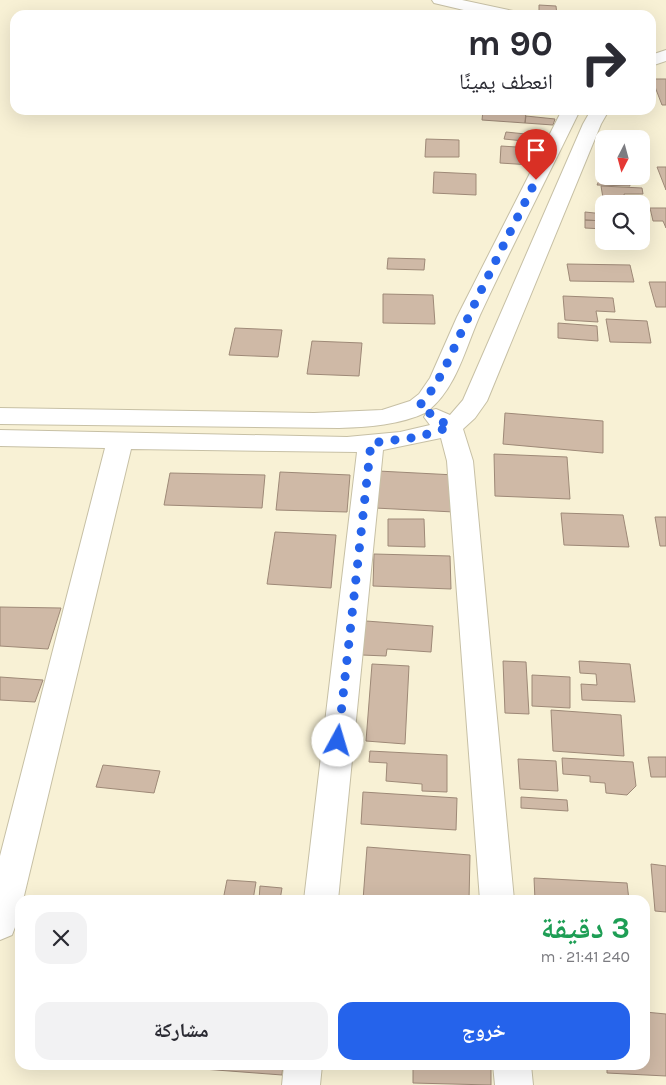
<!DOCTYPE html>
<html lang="ar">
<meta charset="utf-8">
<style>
body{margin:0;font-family:Karla,"Noto Naskh Arabic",sans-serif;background:#f2f2f3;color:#2b2b33;direction:rtl;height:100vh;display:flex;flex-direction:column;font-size:19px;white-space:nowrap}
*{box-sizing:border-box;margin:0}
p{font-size:16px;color:#7c7c81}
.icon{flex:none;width:28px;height:28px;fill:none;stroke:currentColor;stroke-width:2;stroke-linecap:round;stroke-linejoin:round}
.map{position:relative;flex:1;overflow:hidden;direction:ltr}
.panel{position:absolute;left:15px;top:895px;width:635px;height:175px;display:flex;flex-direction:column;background:#fff;border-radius:15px;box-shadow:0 5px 20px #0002;direction:rtl}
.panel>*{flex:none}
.guide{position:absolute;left:10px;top:10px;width:646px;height:105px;border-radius:15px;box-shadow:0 5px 20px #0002;direction:rtl;background:#fff;color:#2b2b33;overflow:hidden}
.needle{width:32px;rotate:186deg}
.controls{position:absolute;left:595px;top:130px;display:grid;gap:10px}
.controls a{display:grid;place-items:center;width:55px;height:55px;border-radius:10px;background:#fff;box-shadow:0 5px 20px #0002;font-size:25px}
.pin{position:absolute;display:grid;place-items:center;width:42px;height:42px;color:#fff;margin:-51px -21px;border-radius:50% 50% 50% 0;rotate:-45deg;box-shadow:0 0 5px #0007}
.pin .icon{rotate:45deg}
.me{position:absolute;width:55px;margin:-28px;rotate:6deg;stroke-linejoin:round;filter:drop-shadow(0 0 4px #0008)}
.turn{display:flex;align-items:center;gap:18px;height:105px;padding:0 20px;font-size:22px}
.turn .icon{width:65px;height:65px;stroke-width:2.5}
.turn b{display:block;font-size:35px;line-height:42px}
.round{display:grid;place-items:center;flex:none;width:52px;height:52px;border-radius:15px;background:#f2f2f3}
.headline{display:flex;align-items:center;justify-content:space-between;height:85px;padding:0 20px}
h1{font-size:30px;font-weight:700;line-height:38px;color:#1e9e55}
.button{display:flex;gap:10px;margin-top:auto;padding:10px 20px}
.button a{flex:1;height:58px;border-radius:15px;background:#2563eb;color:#fff;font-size:20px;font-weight:700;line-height:58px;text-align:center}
.button a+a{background:#f2f2f3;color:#2b2b33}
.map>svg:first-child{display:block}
</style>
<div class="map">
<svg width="666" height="1085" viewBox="0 0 666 1085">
<rect width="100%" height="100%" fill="#f8f1d5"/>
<!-- building -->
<path fill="#cfb9a6" stroke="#9e8977" d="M539,5L556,6L557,15H539Z
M652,79H666V105H662Z
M483,110H526L525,123L482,120Z
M526,116L555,119L553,125L525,123Z
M506,132L545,136L544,143L504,139Z
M426,139L459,140V157H425Z
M501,146L532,148L531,165L500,163Z
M657,167H666V190Z
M434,172L476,174V195L433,193Z
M603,172L604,176H628L630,186L597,185Z
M601,186L642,188L643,194H624L626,204H604Z
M650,208H666V228L663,221H653Z
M585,212L604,214V221L585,220Z
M585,220L604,221V229L585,228Z
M388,258L425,259L424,270L387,269Z
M567,264L630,265L634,282L570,281Z
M649,282H666V307H656Z
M383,294L433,295L435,324L383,323Z
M563,296L613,298L615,312L596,311L598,322L565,320Z
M606,319L647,321L651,343L610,342Z
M558,323L597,326L598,341L558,338Z
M235,328L282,330L278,357L229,355Z
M312,341L362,343L359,376L307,374Z
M505,413L603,421V453L503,444Z
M494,454L567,457L570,499L495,496Z
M378,471L455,475L454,512L375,508Z
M280,472L350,475L347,512L276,510Z
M170,473L265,475L262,508L164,505Z
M561,513L623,515L629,547L564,545Z
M655,517H666V546H660Z
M388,519H424L425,547L388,546Z
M275,532L336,535L331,588L267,584Z
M374,554L450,556L451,589L373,586Z
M0,607L61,608L48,649L0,646Z
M366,621L433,626L431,652L387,649L386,656L362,655Z
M503,661L526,662L529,714L505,713Z
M579,661L630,664L635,702L582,700L581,684L597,685L596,674L580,673Z
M372,664L409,666L405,744L366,741Z
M532,675L570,677V708L532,706Z
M0,677L43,680L35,702L0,700Z
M551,710L621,715L624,756L553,751Z
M370,751L447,755V792L422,791V784L386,781L387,763L369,762Z
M648,757H666V777H651Z
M562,758L633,762L636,786L627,795L606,793L605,783L590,782V776L563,774Z
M518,759L556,761L558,791L520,789Z
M103,765L160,771L154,793L96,787Z
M363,792L457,798L456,830L361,824Z
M521,797L567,800L568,811L521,808Z
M367,847L470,855L469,900H363Z
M651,864L666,866V912L655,911Z
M534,878L627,883L629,900H535Z
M227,880L256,882L253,900H223Z
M260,886L282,888L280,900H259Z
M645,1012L666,1014V1076L607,1073V1065H645Z
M203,1065H283L282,1075L203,1069Z
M413,1065H491V1085L413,1083Z"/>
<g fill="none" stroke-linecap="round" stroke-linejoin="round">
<!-- minor casing -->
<g stroke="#c7c0a5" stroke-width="2">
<path id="minor" d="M432,0H462L513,11L515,15H485L434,3Z
M666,50V61L651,66V55Z
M562,110H580C547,178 512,246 480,315C465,349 457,387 428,411L436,409L450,415L463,400L583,124L591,110H609L601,124L487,401L475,418L463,429L473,461L514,900H480L447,461L441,438L383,450L338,900H304L357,452L131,449L23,900H20V914L12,935L0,940V856L105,448L0,446V430L347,437L400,432L430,425L424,417L427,412C400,425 369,427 339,428L0,424V408L314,413L382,410L410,401L419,394L430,378L457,317Z
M284,1065H322L320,1085H282Z
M493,1065H531L533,1085H495Z"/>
</g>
<!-- minor -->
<use href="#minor" fill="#fff" fill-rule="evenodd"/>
</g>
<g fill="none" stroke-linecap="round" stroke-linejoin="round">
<!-- route -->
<path stroke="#2563eb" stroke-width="9" stroke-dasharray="0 16.2" d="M338,741L371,443L418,437L450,427L419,406C442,381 452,351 467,320C489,273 513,227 536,180"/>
</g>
</svg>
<div class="controls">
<a><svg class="needle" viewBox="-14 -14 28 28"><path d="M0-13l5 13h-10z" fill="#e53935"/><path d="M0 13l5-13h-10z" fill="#7c7c81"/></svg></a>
<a><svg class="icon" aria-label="search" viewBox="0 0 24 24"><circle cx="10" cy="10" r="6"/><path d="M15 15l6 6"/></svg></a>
</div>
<div class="pin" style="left:536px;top:180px;background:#d93025"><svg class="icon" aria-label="arrive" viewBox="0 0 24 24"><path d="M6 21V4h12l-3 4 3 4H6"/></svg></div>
<svg class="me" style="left:338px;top:741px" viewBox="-20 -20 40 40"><circle r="19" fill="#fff"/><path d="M0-13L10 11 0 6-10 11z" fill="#2563eb"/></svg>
<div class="guide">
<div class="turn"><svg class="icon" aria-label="right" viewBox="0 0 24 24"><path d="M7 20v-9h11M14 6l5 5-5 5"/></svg><div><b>90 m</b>انعطف يمينًا</div></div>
</div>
<section class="panel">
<div class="headline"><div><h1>3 دقيقة</h1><p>240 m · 21:41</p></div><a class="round"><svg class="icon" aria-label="close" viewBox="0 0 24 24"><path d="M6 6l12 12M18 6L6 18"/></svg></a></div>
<div class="button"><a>خروج</a><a>مشاركة</a></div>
</section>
</div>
